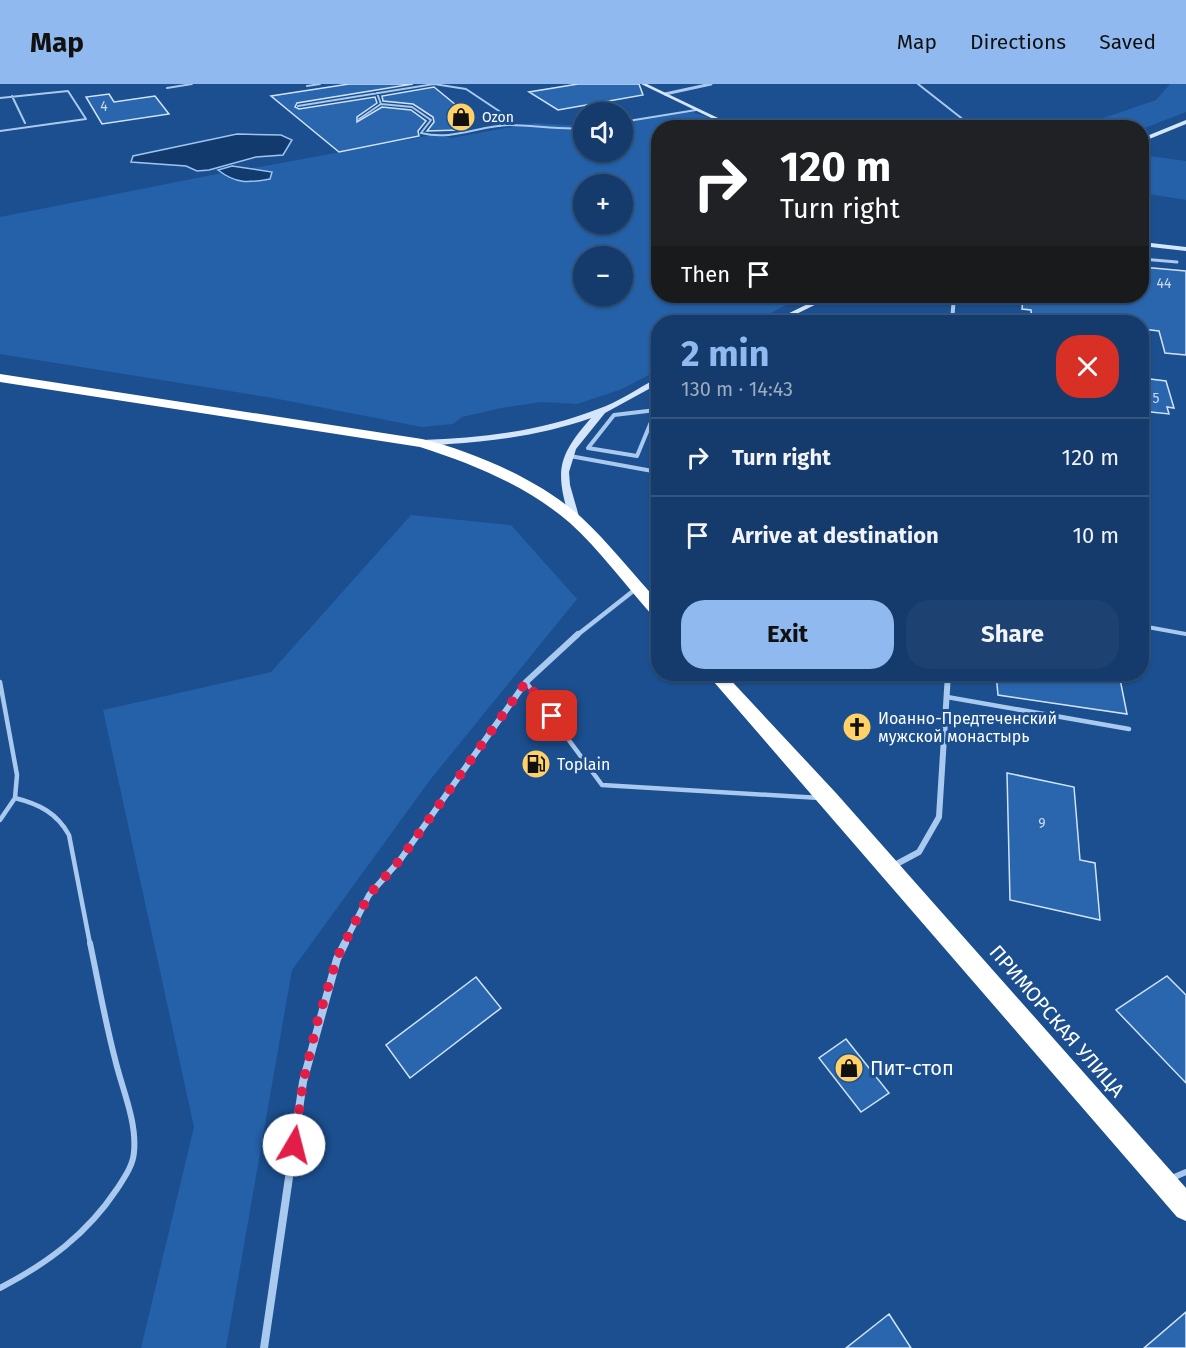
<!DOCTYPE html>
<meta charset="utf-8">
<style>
body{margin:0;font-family:"Fira Sans",sans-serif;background:#1d4271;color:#f1f3f6;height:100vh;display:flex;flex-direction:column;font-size:22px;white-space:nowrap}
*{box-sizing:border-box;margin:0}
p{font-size:20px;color:#9dadc1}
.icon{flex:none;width:33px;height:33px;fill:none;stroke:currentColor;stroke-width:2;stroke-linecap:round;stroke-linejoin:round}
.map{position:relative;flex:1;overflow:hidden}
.sheet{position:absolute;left:651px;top:231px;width:498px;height:366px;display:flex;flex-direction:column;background:#143b6b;border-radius:24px;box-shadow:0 2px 4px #0004,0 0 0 2px #33557e}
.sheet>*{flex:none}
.top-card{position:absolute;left:651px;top:36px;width:498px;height:183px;border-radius:24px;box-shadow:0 2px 4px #0004,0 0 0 2px #33557e;background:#202124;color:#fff;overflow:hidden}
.controls{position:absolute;left:573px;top:18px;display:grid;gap:12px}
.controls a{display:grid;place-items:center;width:60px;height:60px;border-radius:50%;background:#143b6b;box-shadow:0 2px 4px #0004,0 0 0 2px #33557e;font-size:30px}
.pin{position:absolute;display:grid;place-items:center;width:51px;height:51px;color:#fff;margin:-26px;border-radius:12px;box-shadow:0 3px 9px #0006}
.me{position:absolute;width:66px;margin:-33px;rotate:8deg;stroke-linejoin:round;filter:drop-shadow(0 0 4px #0008)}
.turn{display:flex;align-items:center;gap:21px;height:126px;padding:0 30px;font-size:27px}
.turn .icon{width:78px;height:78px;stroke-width:2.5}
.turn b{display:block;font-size:42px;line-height:51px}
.then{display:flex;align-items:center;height:57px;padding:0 30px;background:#0003;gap:12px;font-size:22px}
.round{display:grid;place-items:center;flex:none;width:63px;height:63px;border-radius:24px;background:#1d4271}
.overview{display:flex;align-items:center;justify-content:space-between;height:102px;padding:0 30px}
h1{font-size:36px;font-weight:700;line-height:45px;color:#90b9f0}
.primary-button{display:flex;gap:12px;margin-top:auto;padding:12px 30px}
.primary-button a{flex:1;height:69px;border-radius:24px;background:#90b9f0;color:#111;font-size:24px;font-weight:700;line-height:69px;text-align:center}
.primary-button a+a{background:#1d4271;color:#f1f3f6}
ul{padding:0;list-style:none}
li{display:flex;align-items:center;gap:18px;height:78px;padding:0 30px;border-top:2px solid #33557e}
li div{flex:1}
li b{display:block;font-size:22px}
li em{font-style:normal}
header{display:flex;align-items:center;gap:36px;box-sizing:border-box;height:84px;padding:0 30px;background:#90b9f0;color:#111}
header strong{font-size:28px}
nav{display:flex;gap:33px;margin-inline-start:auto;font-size:21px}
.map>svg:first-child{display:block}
</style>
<header>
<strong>Map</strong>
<nav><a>Map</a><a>Directions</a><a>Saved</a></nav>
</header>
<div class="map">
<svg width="1186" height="1264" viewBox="0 0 1186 1264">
<rect width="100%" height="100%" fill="#1b4f8f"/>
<!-- green -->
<path fill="#2461a8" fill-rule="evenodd" d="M1170,0H1186V28L1142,45L1077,43L1156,16Z
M690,27L735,43L658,44V212H804L753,238H658V286L622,305L577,320L541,318L501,324L462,333L453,340L422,343L273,314L0,270V133L222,89C238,101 251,98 270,95L272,88L248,85L438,50L451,54L534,39L583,42L584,68H622L623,37ZM584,100H622V140H584ZM584,172H622V212H584Z
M1142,71L1186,77V116L1142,109Z
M411,431L511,441L577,515L430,696L292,886L226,1264H141L194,1043L103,626L271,588Z"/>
<!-- water -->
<path fill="#123a6d" stroke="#9cc4f0" stroke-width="1.5" d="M237,50L281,51L292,56L283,71L256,73L209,86L197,87L186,82L131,78L133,72Z
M232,82L272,88L270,95C248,99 236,100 218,86Z"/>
<!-- building -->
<path fill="#2a66ad" stroke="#cfe3fa" stroke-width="1.5" d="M349,0H413L297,19L295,23L299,25L375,13L377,19L357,33V38L382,23L411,26L426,37L418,47L419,52L339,68L271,12Z
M578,0H639L643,11L558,26L529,8Z
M434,3L473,35L458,46L427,47L434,38L433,33L413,20L383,17L382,12Z
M109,10L114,18L155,12L169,30L102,40L86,13Z
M1142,183L1186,187V271L1165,269L1159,247L1142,245V238L1075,232V238H1032L1031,226L1022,225L1023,212H1142Z
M1142,294L1166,297L1174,324L1167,323L1169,330L1142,327Z
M996,590H1119L1127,630L998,611Z
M1007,689L1074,703L1080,776L1095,779L1100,836L1010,816Z
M1167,892L1186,911V999L1116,926Z
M476,893L501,924L410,994L386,961Z
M846,955L889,1009L861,1028L819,974Z
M1186,1228V1264H1144Z
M889,1230L911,1264H846Z"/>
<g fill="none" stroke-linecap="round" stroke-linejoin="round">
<!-- lane-far4 -->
<path stroke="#a9c9ee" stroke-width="2" d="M918,0L974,44
M307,2L320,0
M167,4L192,0
M377,9L381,20L412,23L431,36L421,49C452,57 478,42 509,41C534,41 559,46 584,44
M12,12L25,39
M0,14L68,7L86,35L0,47
M298,22L434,0L466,5L505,31L500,42
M359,35L381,20
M622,38L696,26"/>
<!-- lane-far3 -->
<path stroke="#a9c9ee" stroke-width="3" d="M1142,175L1177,178"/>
<!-- lane-far2 -->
<path stroke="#a9c9ee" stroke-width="4" d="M656,326L637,372L588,364L614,331Z
M570,372L658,388
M1142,542L1186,550"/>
<!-- lane-far1 -->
<path stroke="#a9c9ee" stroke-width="4.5" d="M0,598L17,691L15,714L0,736
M526,598L602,701L820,714
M947,613L1129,645
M15,714C39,720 57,729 69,751L90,860"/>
<!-- lane -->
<path stroke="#a9c9ee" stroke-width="6" d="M1172,1094L1186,1088
M0,1204C48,1179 87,1150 117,1105C124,1094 133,1082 134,1068C137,1037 122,1005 115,975C105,937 98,897 90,859"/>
<!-- street-far4 -->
<path stroke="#a9c9ee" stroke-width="3" d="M665,10L711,0"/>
<!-- street-far3 -->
<path stroke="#a9c9ee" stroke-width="4" d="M952,238L954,212"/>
<!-- street-far2 -->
<path stroke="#a9c9ee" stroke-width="4.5" d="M576,552L637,504"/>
<!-- street-far1 -->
<path stroke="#a9c9ee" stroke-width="6" d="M891,783L919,768L939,733L948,590
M344,860L369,811L400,776L526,598L578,550"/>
<!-- street -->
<path stroke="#a9c9ee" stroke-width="8" d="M264,1264L303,998L337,875L345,859"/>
<!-- secondary -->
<path fill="#d6e6fa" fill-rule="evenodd" d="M641,0H647L739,44H732Z
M1186,36V40L1142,58V54Z
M1142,158L1186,163V167L1142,162Z
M824,212H833L780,238H771Z
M655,295H658V300L605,329L576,365L569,388L570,401L580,436L578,438L575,439L570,436C555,387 557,373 591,334C546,350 497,357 449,360C440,361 425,364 418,359L422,356C482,354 542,347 598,325C618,318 636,306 655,295Z"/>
<!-- highway -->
<path fill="#fff" fill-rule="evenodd" d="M0,290L422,355C475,368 540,396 581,433C609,459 633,490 658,517V532L652,531C626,502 599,465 570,439C527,402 473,380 420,363L0,298Z
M707,590H725L836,709L1186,1104V1137L1177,1133Z"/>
</g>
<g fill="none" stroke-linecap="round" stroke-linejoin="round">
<!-- route -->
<path stroke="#e11d48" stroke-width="10" stroke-dasharray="0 18" d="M294,1061L303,999L317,939L337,874L369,811L400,776L526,598L552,632"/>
</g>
<!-- icons -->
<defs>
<g id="shop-disc" transform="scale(1.5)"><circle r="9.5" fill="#ffd166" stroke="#1b4f8f"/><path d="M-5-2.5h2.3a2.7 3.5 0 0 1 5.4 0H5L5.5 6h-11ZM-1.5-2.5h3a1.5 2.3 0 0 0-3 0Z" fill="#111"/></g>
<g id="church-disc" transform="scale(1.5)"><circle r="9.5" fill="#ffd166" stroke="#1b4f8f"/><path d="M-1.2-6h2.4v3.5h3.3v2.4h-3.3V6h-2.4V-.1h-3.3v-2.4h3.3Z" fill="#111"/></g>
<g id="fuel-disc" transform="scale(1.5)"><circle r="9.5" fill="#ffd166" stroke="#1b4f8f"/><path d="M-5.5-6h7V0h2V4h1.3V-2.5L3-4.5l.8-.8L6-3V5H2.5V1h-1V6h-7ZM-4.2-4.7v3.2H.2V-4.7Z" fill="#111"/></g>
</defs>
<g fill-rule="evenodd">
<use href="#shop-disc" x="461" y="33"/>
<use href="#church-disc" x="857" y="643"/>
<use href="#fuel-disc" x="536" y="680"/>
<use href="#shop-disc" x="849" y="984"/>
</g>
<g text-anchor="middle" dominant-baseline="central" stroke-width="6" stroke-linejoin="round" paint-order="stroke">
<!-- number labels -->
<g font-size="14" fill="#cad9ea">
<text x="104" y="22">4</text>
<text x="1164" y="199">44</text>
<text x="1156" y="314">5</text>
<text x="1042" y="739">9</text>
</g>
<!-- far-poi labels -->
<g font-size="14" fill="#fff" stroke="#1b4f8f" text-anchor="start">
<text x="482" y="33">Ozon</text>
</g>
<!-- poi labels -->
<g font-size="16" fill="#fff" stroke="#1b4f8f" text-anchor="start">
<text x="878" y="634">Иоанно-Предтеченский<tspan x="878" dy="18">мужской монастырь</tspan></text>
<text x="557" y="680">Toplain</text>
</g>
<!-- near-street labels -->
<g font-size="20" fill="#fff" stroke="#1b4f8f">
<text transform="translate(1057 937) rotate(49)">ПРИМОРСКАЯ УЛИЦА</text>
</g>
<!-- near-poi labels -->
<g font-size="20" fill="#fff" stroke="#1b4f8f" text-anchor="start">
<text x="870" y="984">Пит-стоп</text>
</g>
</g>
</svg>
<div class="controls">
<a><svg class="icon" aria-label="sound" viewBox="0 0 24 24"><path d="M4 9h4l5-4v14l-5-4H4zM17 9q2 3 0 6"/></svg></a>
<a>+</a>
<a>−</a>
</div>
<div class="pin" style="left:552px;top:632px;background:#d93025"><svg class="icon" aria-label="arrive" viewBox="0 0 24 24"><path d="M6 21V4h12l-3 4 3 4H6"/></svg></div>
<svg class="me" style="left:294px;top:1061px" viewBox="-20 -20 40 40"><circle r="19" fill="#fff"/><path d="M0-13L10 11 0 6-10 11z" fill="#e11d48"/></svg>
<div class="top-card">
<div class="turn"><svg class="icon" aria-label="right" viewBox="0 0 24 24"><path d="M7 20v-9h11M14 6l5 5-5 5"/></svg><div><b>120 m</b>Turn right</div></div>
<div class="then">Then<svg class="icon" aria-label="arrive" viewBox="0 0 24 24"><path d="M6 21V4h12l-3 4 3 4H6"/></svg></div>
</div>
<section class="sheet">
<div class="overview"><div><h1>2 min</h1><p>130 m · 14:43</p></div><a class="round" style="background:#d93025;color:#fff"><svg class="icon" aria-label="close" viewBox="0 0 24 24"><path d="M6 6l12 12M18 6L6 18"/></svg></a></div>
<ul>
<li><svg class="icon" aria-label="right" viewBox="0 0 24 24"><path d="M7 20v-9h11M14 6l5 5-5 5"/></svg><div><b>Turn right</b></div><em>120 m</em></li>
<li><svg class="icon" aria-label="arrive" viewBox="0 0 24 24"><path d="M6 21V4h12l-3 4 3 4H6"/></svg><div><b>Arrive at destination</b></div><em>10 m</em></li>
</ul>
<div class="primary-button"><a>Exit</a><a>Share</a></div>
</section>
</div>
